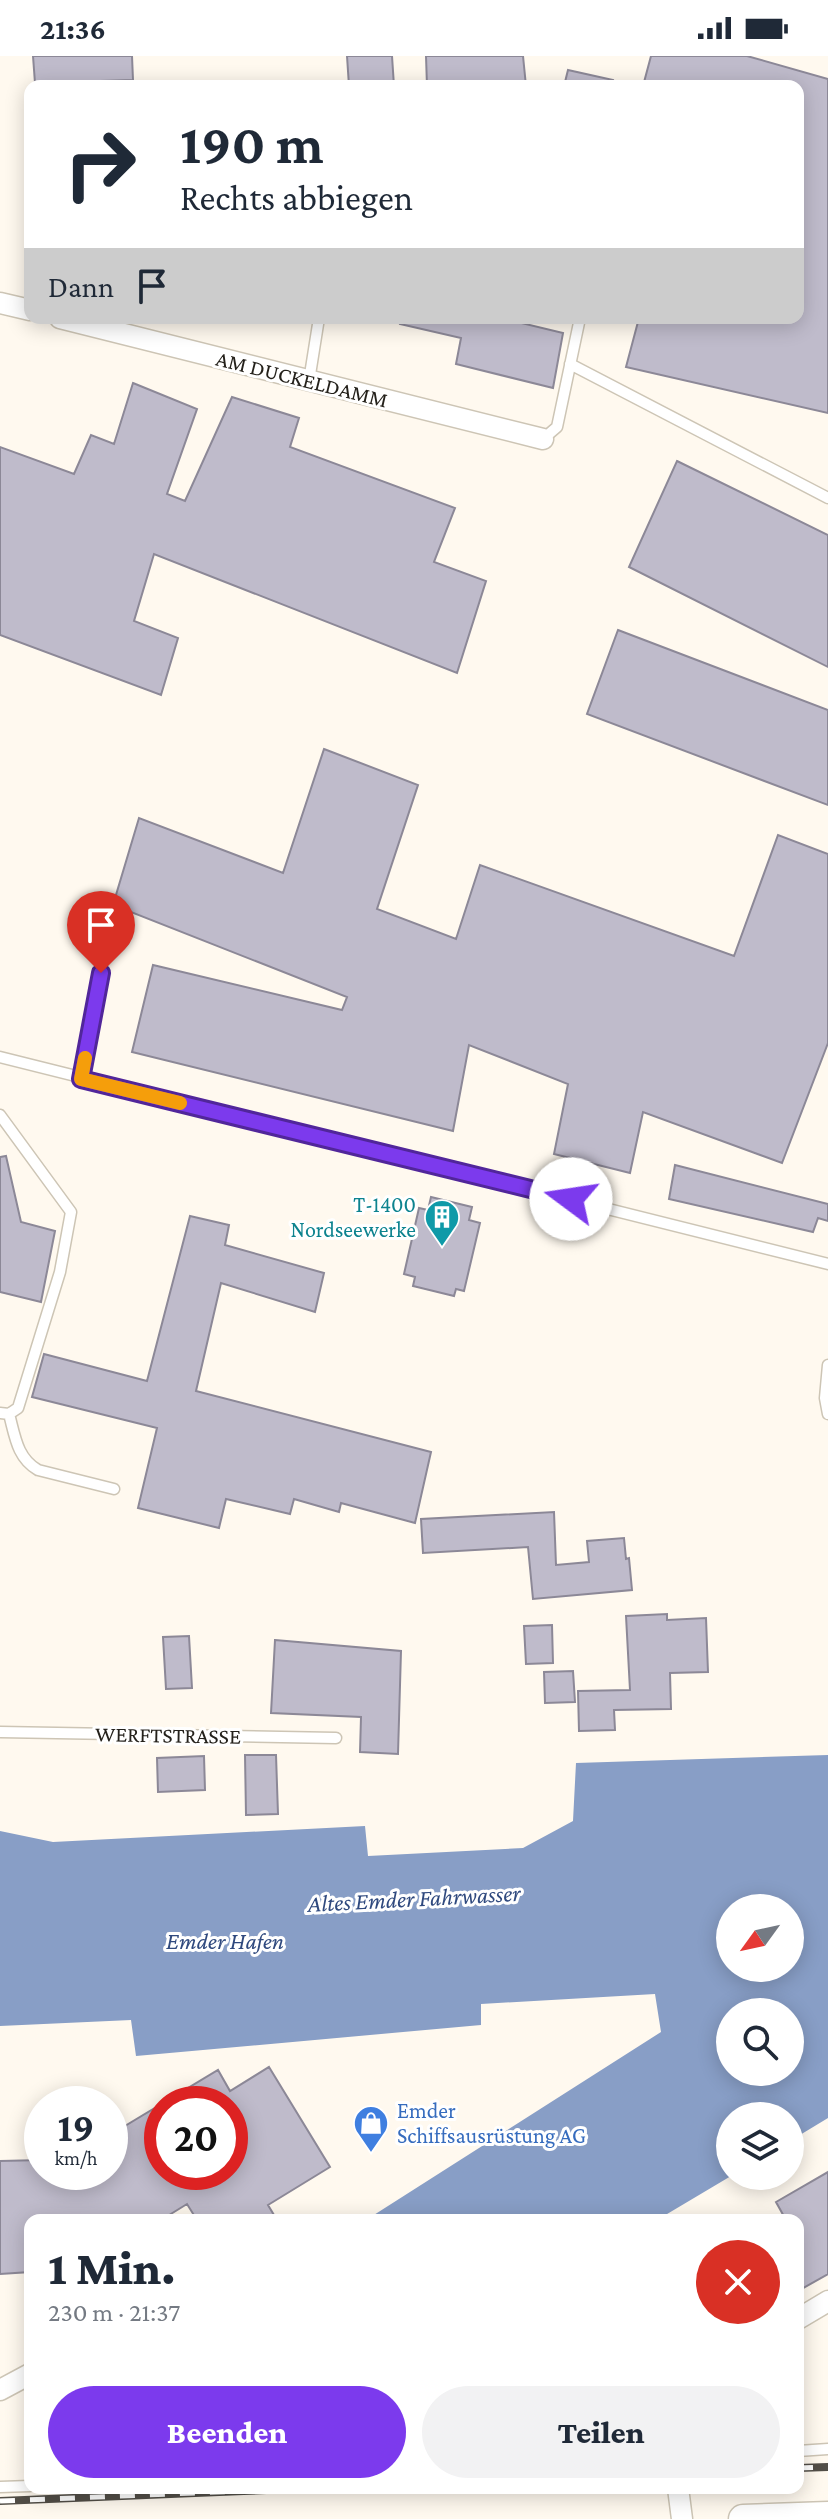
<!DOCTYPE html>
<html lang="de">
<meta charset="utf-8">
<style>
body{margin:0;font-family:"Crimson Pro",serif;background:#f2f2f3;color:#1f2937;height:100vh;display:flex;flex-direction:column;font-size:30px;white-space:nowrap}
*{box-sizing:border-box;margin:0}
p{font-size:26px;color:#747a83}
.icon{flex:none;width:44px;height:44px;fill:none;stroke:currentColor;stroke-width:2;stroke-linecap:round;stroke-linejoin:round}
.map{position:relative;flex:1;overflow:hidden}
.details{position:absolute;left:24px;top:2158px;width:780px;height:280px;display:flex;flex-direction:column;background:#fff;border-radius:16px;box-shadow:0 4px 20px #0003}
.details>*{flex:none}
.guide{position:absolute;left:24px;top:24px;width:780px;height:244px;border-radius:16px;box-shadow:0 4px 20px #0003;background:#fff;color:#1f2937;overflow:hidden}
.needle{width:52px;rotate:237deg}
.controls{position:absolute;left:716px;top:1838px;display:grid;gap:16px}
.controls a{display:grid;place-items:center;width:88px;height:88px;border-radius:50%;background:#fff;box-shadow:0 4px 20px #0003;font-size:40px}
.speed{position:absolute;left:24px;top:2030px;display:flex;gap:16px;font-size:40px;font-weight:700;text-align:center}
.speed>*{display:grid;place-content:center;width:104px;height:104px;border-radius:50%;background:#fff;box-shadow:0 4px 20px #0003;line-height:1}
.speed small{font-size:20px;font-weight:400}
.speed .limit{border:12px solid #d22;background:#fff;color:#111}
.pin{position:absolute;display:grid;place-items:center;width:68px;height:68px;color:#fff;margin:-82px -34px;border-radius:50% 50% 50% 0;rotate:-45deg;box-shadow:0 0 8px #0007}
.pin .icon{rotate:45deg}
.me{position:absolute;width:88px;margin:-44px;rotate:284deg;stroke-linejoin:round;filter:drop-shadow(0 0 6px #0008)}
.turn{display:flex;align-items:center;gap:28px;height:168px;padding:0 24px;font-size:36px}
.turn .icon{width:104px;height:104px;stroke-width:2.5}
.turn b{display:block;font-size:56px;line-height:68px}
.then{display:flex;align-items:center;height:76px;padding:0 24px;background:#0003;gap:16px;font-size:30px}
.round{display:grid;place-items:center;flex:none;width:84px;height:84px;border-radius:42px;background:#f2f2f3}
.summary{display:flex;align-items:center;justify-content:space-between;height:136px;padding:0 24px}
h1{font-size:48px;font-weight:800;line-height:60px}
.cta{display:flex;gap:16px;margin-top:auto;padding:16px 24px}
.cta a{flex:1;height:92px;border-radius:48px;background:#7c3aed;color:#fff;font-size:32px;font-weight:800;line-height:92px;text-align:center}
.cta a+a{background:#f2f2f3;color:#1f2937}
.status{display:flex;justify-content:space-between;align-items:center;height:56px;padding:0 40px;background:#fff;direction:ltr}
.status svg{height:22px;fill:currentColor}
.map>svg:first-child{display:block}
</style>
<div class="status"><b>21:36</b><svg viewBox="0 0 49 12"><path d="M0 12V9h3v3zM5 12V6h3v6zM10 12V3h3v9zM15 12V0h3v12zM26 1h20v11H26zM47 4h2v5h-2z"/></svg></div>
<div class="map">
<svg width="828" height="2463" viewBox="0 0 828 2463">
<rect width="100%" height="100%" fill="#fff9ef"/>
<!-- water -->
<path fill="#889ec6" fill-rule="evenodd" d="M828,1699V2062L790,2085V2060H730L731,2120L657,2164H366L661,1976L655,1938L481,1948V1969L136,2000L131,1964L0,1970V1775L53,1786L365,1770L368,1800L523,1792L573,1765L576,1707ZM730,1852H790V1912H730ZM730,1956H790V2016H730Z"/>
<!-- building -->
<path fill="#bfbbcb" stroke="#8c8897" stroke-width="2" fill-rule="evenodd" d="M33,0H132L133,24L35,27Z
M347,0H392L394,30H349Z
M426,0H523L526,30H427Z
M651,0H747L828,23V357L626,311L639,262H798V30H643Z
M568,14L613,24L612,30H564Z
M401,262H501L563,277L553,332L456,308L461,282L400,268Z
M133,327L197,353L167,438L185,445L232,341L299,362L290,391L455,452L434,506L486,525L457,617L154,498L134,565L178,582L161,639L0,579V391L74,418L91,379L114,388Z
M677,405L828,479V611L629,511Z
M618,574L828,654V749L587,658Z
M324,693L418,729L377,853L456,883L480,809L734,900L778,779L828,798V987L782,1107L643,1056L630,1117L554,1098L568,1028L469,989L453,1075L132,996L153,909L342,954L347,941L113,849L139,762L283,817Z
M6,1100L21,1166L55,1175L41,1246L0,1236V1101Z
M675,1109L828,1148V1165L818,1162L813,1176L669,1143Z
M431,1141L472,1151L469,1164L480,1167L464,1235L456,1233L454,1240L413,1230L415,1221L404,1218L419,1152L428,1154Z
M190,1160L229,1169L225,1189L324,1217L315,1256L221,1227L196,1335L431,1396L415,1467L341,1447L339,1456L294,1443L290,1458L226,1443L219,1472L138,1452L157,1372L32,1341L44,1298L147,1325Z
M554,1456L556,1509L589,1506L587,1485L624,1482L626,1503L629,1502L632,1534L533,1543L528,1491L423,1497L421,1463Z
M667,1558V1564L706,1562L708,1616L670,1617L671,1653L614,1654L615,1674L579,1675L578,1635L630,1634L626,1560Z
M552,1569L553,1607L526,1608L524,1570Z
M189,1580L192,1632L166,1633L163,1581Z
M275,1584L401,1595L398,1698L360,1696L361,1661L271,1657Z
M573,1615L575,1646L545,1647L544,1616Z
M245,1699H276L278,1758L246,1759Z
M204,1700L205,1734L158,1736L157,1702Z
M269,2011L330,2111L268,2149L277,2164H197L187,2148L161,2164H30V2216L0,2218V2105L42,2104V2116H110V2079L218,2014L230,2035ZM162,2048H230V2116H162Z
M828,2116V2218L798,2235V2164H786L776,2146Z"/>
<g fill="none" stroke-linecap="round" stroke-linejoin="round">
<!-- lane casing -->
<g stroke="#cdc5b5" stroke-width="13">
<path id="lane" d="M570,308L828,442
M309,325L319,262
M543,383L557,371L580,262
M0,1001L828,1208
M81,1023L101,917
M0,1059L71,1156L60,1216L18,1352L9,1358L0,1357
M828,1309L825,1342L828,1358
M9,1358C15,1380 17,1402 38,1414L114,1433
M0,1676L336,1682
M798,2395L828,2393
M0,2431L30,2430"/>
</g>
<!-- street casing -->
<g stroke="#cdc5b5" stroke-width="23">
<path id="street" d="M0,247L30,254
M60,262L543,383
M798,2263L828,2245
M0,2334L30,2318
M678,2432L682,2463"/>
</g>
<!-- secondary casing -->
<g stroke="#cdc5b5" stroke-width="31">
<path id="secondary" d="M743,2463L828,2460"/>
</g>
<!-- lane -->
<use href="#lane" stroke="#fff" stroke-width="10"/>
<!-- street -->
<use href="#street" stroke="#fff" stroke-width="20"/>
<!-- secondary -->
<use href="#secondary" stroke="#fff" stroke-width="28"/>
<!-- rail casing -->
<g stroke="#524e47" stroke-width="8">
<path id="rail" d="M798,2412L828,2411
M0,2445L315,2432"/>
</g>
<!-- rail -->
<use href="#rail" stroke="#fff" stroke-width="5" stroke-dasharray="15" stroke-linecap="butt"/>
</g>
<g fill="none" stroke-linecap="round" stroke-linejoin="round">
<!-- route casing -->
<g stroke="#51269a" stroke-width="20">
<path id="route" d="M101,917L81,1023L571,1143"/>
</g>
<!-- route -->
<use href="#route" stroke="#7c3aed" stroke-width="14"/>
<!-- slow -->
<path stroke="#f59e0b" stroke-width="14" d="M85,1002L81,1023L180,1047"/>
</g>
<!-- icons -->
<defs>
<g id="building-pin" transform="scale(1.8)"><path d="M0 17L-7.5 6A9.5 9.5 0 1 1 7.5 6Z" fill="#0f9aa8" stroke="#fff"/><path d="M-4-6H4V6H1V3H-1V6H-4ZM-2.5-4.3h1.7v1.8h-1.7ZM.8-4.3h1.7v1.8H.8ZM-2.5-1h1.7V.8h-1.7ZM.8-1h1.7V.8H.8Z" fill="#fff"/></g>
<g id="shop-pin" transform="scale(1.8)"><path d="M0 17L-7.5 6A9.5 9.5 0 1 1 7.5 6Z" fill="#3f7fe0" stroke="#fff"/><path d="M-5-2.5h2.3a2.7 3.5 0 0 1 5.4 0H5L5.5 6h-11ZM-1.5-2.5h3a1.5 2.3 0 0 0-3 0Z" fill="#fff"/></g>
</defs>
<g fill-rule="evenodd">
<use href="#building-pin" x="442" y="1161"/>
<use href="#shop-pin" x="371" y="2067"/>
</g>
<g text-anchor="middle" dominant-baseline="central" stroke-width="6" stroke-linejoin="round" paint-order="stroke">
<!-- street labels -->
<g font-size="22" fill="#24211b" stroke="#fff">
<text transform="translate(302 323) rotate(14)">AM DUCKELDAMM</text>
<text transform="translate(168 1679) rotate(1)">WERFTSTRASSE</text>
</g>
<!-- culture labels -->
<g font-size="22" fill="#0d838f" stroke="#fff" text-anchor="end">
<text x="416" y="1148">T-1400<tspan x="416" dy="25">Nordseewerke</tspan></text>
</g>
<!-- shop labels -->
<g font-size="22" fill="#366cbe" stroke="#fff" text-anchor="start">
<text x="397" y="2054">Emder<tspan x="397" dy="25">Schiffsausrüstung AG</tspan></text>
</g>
<!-- water labels -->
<g font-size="24" font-style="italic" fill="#2f497e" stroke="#fff">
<text transform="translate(414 1842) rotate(-3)">Altes Emder Fahrwasser</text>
<text x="225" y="1884">Emder Hafen</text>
</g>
</g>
</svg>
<div class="controls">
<a><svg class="needle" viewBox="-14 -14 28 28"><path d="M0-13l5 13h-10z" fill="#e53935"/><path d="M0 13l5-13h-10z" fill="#747a83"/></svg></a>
<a><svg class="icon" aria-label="search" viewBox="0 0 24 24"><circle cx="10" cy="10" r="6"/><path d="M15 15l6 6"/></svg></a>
<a><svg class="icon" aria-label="layers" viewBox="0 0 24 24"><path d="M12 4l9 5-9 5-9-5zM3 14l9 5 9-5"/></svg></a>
</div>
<div class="speed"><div>19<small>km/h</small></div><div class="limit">20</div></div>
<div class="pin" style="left:101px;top:917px;background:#d93025"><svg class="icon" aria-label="arrive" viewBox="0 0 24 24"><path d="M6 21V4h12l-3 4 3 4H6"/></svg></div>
<svg class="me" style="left:571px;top:1143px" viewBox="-20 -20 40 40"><circle r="19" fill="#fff"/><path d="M0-13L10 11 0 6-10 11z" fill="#7c3aed"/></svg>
<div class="guide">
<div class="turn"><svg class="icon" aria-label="right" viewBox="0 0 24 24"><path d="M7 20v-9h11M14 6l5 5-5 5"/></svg><div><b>190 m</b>Rechts abbiegen</div></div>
<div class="then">Dann<svg class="icon" aria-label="arrive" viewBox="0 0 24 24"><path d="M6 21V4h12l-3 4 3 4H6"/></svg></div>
</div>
<section class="details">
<div class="summary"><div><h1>1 Min.</h1><p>230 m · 21:37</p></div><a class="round" style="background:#d93025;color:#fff"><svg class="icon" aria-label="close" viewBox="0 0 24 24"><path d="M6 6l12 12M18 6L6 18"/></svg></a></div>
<div class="cta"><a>Beenden</a><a>Teilen</a></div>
</section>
</div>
